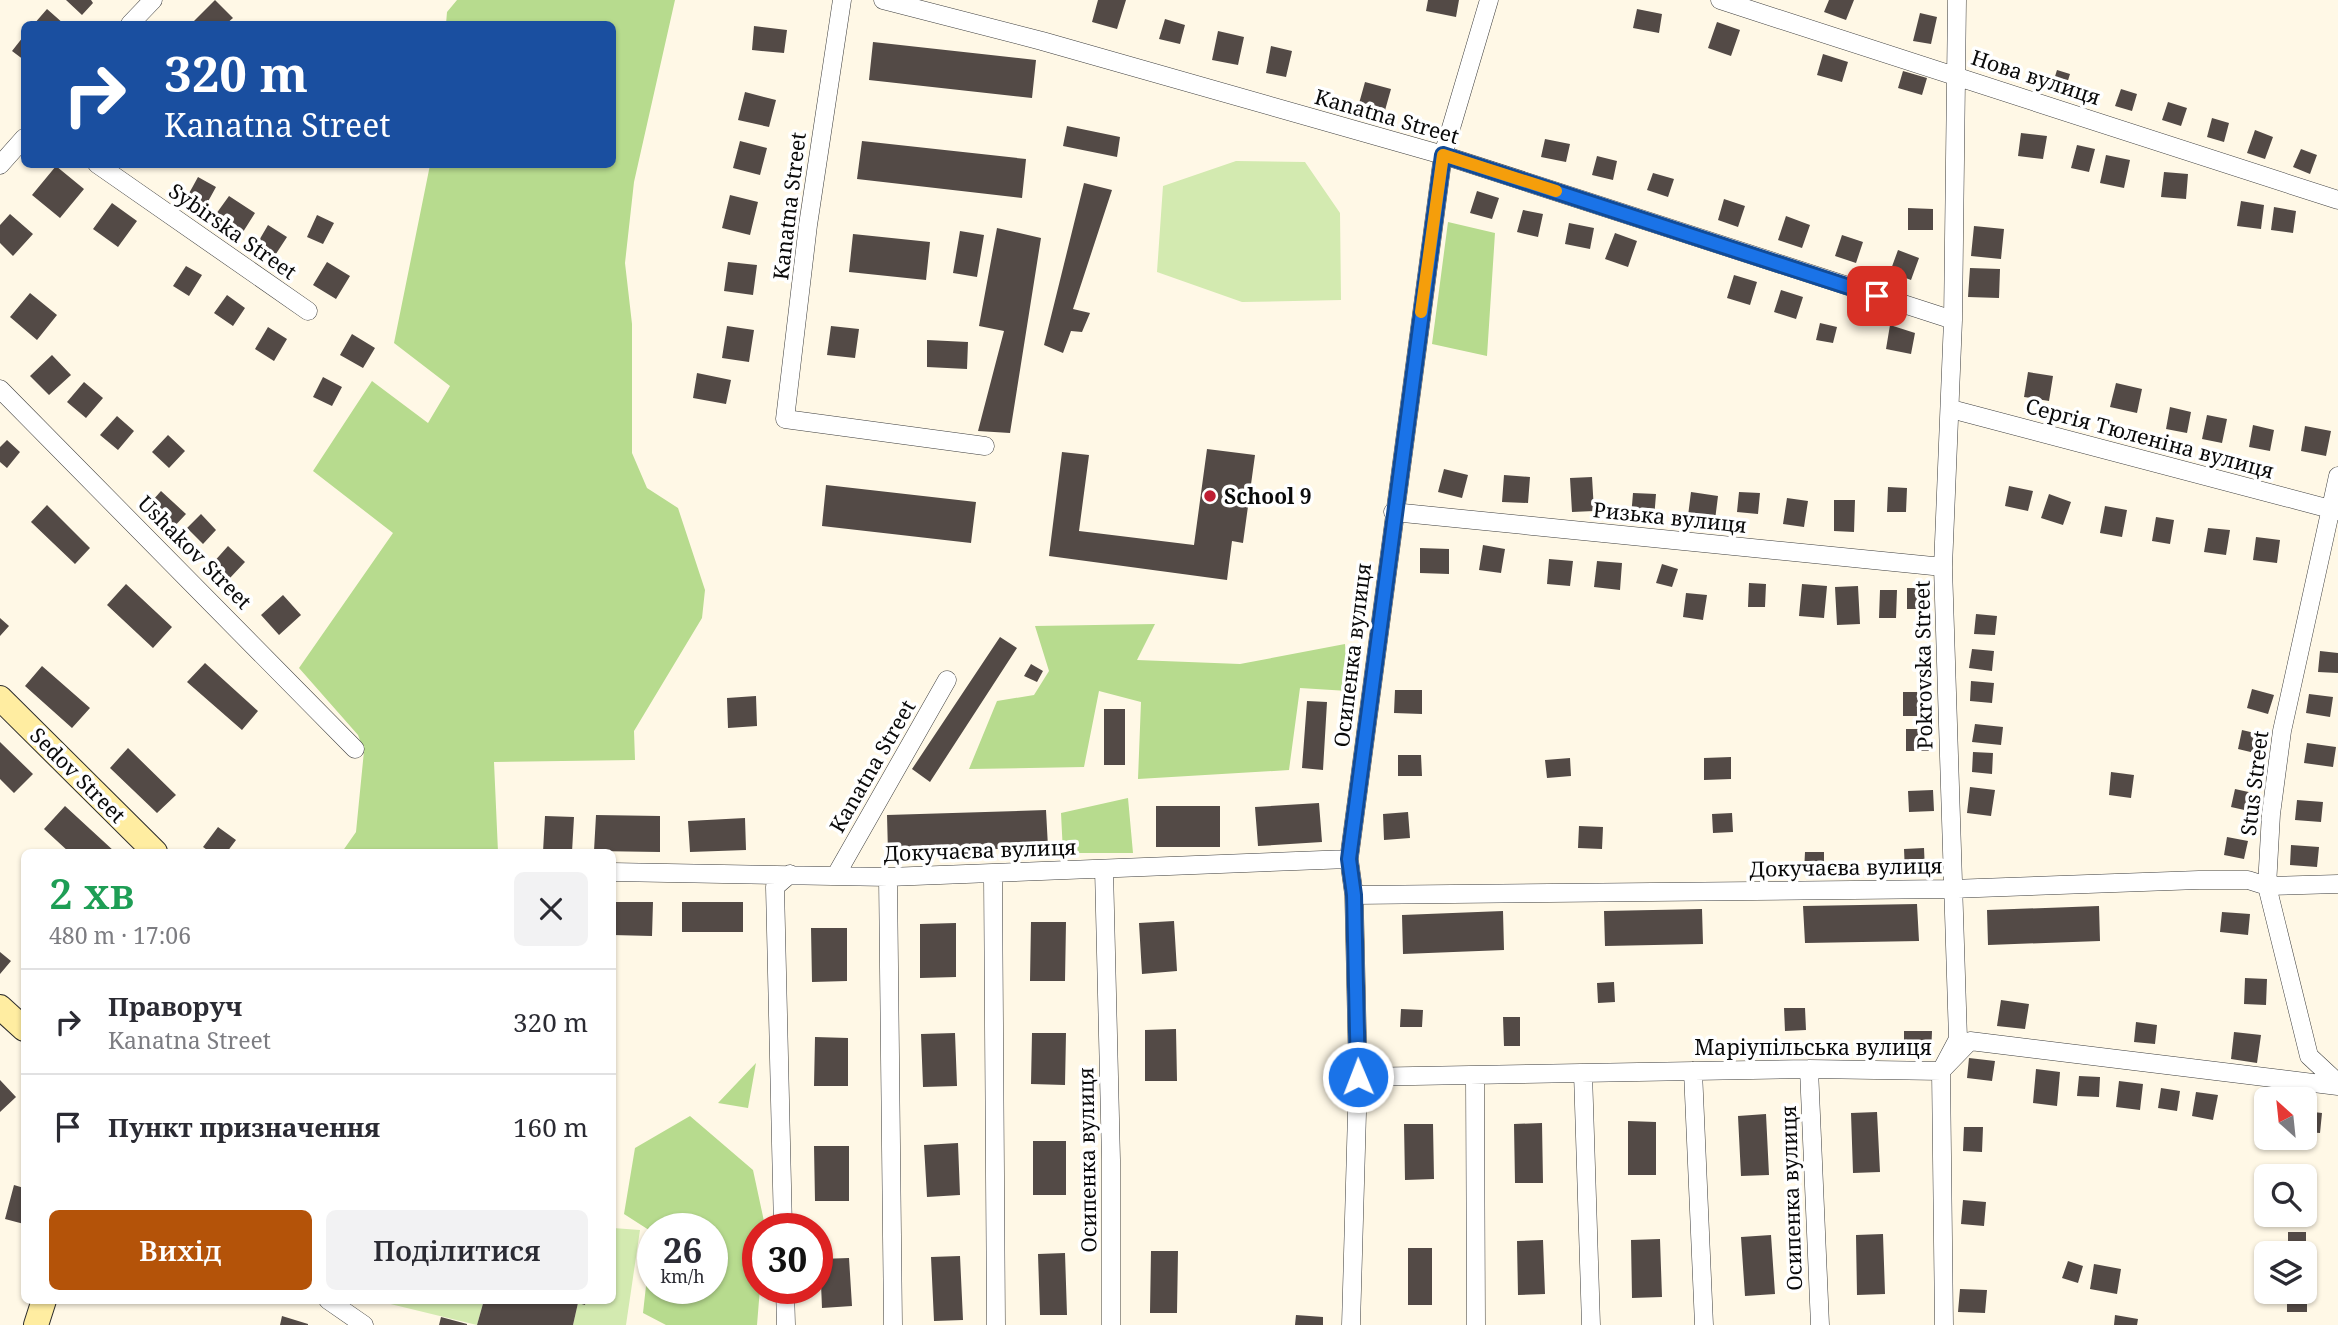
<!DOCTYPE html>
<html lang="uk">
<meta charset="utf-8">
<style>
body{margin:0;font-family:"Noto Serif",serif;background:#f2f2f3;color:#2b2b33;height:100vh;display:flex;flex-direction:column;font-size:26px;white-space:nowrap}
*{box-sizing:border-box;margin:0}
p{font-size:23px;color:#7c7c81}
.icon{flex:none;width:38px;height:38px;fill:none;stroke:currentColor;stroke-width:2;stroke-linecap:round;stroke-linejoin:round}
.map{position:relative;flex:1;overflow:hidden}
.details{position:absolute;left:21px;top:849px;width:595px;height:455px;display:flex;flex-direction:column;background:#fff;border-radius:10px;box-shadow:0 2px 5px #0004}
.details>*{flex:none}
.guide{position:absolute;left:21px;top:21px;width:595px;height:147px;border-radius:10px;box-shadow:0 2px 5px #0004;background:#1a4fa0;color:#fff;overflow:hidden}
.needle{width:46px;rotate:333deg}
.buttons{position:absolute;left:2254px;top:1087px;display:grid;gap:14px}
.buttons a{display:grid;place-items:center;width:63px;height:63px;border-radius:10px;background:#fff;box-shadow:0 2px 5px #0004;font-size:35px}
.speed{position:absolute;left:637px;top:1213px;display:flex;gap:14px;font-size:35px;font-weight:700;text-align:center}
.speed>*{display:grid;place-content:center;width:91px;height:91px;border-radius:50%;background:#fff;box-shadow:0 2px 5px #0004;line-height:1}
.speed small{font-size:18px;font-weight:400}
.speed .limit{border:10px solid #d22;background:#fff;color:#111}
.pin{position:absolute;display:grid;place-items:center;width:60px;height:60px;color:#fff;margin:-30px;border-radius:14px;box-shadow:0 4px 10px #0006}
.me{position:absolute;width:77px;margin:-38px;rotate:359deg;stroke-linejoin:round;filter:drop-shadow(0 0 5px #0008)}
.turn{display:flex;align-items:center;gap:24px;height:147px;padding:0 28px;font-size:32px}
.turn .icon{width:91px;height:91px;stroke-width:2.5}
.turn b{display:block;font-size:49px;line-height:60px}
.round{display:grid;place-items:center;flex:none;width:74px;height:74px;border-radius:10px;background:#f2f2f3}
.summary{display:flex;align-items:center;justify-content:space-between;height:119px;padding:0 28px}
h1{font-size:42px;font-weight:600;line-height:52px;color:#1e9e55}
.button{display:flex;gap:14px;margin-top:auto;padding:14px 28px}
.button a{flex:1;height:80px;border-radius:10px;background:#b45309;color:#fff;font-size:28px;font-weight:600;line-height:80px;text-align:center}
.button a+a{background:#f2f2f3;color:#2b2b33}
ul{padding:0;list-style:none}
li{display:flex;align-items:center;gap:21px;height:105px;padding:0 28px;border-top:2px solid #e1e1e2}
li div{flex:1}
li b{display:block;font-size:26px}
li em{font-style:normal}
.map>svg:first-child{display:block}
</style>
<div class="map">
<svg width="2338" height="1325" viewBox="0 0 2338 1325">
<rect width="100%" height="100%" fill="#fff8e6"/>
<!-- green -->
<path fill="#d3eab0" d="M1236,161L1305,162L1340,213L1341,300L1242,302L1157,272L1163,186Z
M613,1228L640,1230L626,1325H573L578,1303L612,1300Z
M484,1300L477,1325L378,1301L379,1300Z"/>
<!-- forest -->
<path fill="#b7db8e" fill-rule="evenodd" d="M457,0H675L634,182L625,263L632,324V453L647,488L678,508L705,590L702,618L634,731L635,760L494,762L498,852H342L356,832L364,751L358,735L299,668L393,533L313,471L372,381L428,423L450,386L394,343L430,165L612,164V24H446L447,12Z
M1448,222L1495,233L1487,356L1432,344Z
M1155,624L1137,660L1240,664L1345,644L1348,691L1300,688L1289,770L1138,779L1141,702L1099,691L1084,767L969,769L997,701L1034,695L1049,671L1035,626Z
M1128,798L1133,853H1063L1061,813Z
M756,1063L748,1108L718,1103Z
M690,1116L753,1170L765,1226L758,1228L760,1288L757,1325H666L643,1313L652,1232L624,1214L635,1148ZM712,1228V1288H653V1228Z"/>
<!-- building -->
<path fill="#534a46" d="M66,0H91L93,3L82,15Z
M215,0L233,18L226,24H197L194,21Z
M1098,0H1126L1117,29L1092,22Z
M1428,0H1459L1456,17L1426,11Z
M1829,0H1854L1846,20L1824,12Z
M47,9L64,24H34Z
M1637,9L1662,14L1659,33L1633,28Z
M1920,13L1937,17L1931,44L1913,41Z
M1165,19L1185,25L1180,44L1159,39Z
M1717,22L1740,30L1731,56L1708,48Z
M754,26L787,30L784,53L752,50Z
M1218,31L1244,37L1238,65L1212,60Z
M23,37L24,38V60L12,51Z
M873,42L1036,60L1032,98L869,80Z
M1271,46L1292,51L1286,77L1266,73Z
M1823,54L1848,62L1842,82L1817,75Z
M2057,70L2070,74L2065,90L2052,86Z
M1903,71L1927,78L1922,95L1898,88Z
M1365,82L1391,89L1384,114L1358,107Z
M2121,89L2137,94L2132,111L2115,106Z
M745,92L776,100L769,127L738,120Z
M2168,102L2187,108L2181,126L2162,120Z
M2212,118L2229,123L2224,142L2207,137Z
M1067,126L1120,137L1117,157L1063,146Z
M2255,130L2273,137L2265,159L2247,153Z
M2021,133L2047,136L2043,159L2018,156Z
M1545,139L1570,144L1566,162L1541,157Z
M740,141L767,148L760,175L733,168Z
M862,141L1026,159L1022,198L857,179Z
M2077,145L2095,149L2089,172L2071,168Z
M2301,149L2317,155L2310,174L2293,167Z
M2106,155L2130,160L2124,188L2100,183Z
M1597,156L1617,161L1613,180L1592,175Z
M56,166L84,189L60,218L32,195Z
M2164,172L2188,174L2186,199L2161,197Z
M1653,173L1674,179L1668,197L1647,190Z
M198,177L216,187L205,207L187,197Z
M1084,183L1112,190L1073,309L1090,313L1082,332L1071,331L1063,353L1044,345Z
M1477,191L1499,198L1492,219L1470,213Z
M730,195L758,202L750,235L722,228Z
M229,196L255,213L243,232L216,214Z
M1724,199L1745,206L1738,227L1718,220Z
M2241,201L2264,205L2261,229L2237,226Z
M112,203L137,221L118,247L93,229Z
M2274,207L2296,211L2293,233L2271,230Z
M1908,208L1933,209V230H1908Z
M1523,210L1543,214L1538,237L1517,232Z
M10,214L33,234L13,256L0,243V225Z
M317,215L334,223L323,244L307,237Z
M1786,216L1810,225L1802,248L1778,240Z
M1569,223L1594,228L1590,249L1565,244Z
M268,225L287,237L272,260L254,249Z
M1974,226L2004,229L2001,259L1971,256Z
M997,228L1041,238L1010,433L978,431L1004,331L979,326Z
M960,231L984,235L977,277L953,273Z
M1615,233L1637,241L1628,267L1605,259Z
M853,234L930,242L926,280L849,272Z
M1842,235L1863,242L1856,263L1835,256Z
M1898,250L1919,258L1911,280L1890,272Z
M327,262L350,276L336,299L313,285Z
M728,262L757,265L753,295L724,291Z
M186,266L202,275L189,296L173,286Z
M1970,268L2000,269L1999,298L1968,297Z
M1734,275L1757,282L1750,305L1727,298Z
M1781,290L1803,297L1796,319L1774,312Z
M30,293L57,315L37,340L10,317Z
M227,295L245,308L233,326L214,313Z
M1820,323L1837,327L1833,343L1816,340Z
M1890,325L1915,333L1911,354L1886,349Z
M727,326L754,330L749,362L722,358Z
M831,326L859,329L855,358L827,355Z
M268,327L287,339L274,361L255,349Z
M352,334L375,348L363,368L340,355Z
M927,340L968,342L967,369L927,367Z
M52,355L71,375L49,395L30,376Z
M2028,372L2053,376L2049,401L2024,397Z
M697,373L731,380L726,404L693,398Z
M323,377L342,387L332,406L313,397Z
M84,382L103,398L86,418L67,402Z
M2116,383L2142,389L2137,413L2110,407Z
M2170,407L2191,412L2187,433L2166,429Z
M2207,415L2227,419L2222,443L2202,439Z
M117,416L134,431L118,450L100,435Z
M2253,425L2274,430L2270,451L2249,447Z
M2305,426L2331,431L2326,456L2301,451Z
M168,435L185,451L169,468L152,452Z
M7,440L20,452L7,468L0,462V447Z
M1207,449L1255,455L1243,543L1232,541L1227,580L1049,556L1062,452L1089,455L1079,531L1194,545Z
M1444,469L1468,475L1462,498L1438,492Z
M1504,475L1530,477L1528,503L1502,502Z
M1592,477L1594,511L1572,512L1570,478Z
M826,485L976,502L971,543L822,526Z
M2009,486L2033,491L2028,511L2005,506Z
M1888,487L1907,488L1906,512H1887Z
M161,491L186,514L170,531L145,509Z
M1691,492L1718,496L1715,520L1688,516Z
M1739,492L1760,493L1758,514L1737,512Z
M1633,493L1656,494L1654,519L1631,517Z
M2049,494L2071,502L2063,525L2041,518Z
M1787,498L1808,501L1804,527L1783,524Z
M1834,500H1855L1854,532L1834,531Z
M47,505L90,548L75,564L31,522Z
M2105,506L2127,510L2122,537L2100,533Z
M201,514L216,530L203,544L187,528Z
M2156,517L2174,520L2170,544L2152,541Z
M2208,528L2230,530L2226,555L2204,552Z
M2256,537L2280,540L2277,563L2253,560Z
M1483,545L1505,549L1501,573L1479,570Z
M228,546L245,562L229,579L212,564Z
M1420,548L1449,549V574L1420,573Z
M1549,559L1573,561L1570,586L1547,584Z
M1597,561L1622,563L1620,590L1594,587Z
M1662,564L1678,569L1672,587L1656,583Z
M1749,583L1766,584L1765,607H1748Z
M126,584L172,627L153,648L107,605Z
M1802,584L1827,586L1824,618L1799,616Z
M1858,586L1860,624L1837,625L1835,587Z
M1907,588H1927V609H1907Z
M1880,590H1897L1896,618H1879Z
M1686,593L1707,595L1703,620L1683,617Z
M283,595L301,615L279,635L261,615Z
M1976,614L1997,616L1995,635L1974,634Z
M0,618L9,626L0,636Z
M1000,637L1017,648L930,782L912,769Z
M1972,649L1994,651L1992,671L1969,668Z
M2320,651L2338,653V673L2318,672Z
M205,663L258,711L242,730L187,682Z
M1031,664L1043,671L1037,682L1024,676Z
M42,666L90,708L72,728L25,686Z
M1971,681L1994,683L1992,703L1970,701Z
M2252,689L2274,695L2268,714L2247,708Z
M1395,690H1422V714L1394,713Z
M1903,692H1930V716H1903Z
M2309,694L2333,697L2330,717L2306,713Z
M756,696L757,726L728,728L727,698Z
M1307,701L1327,702L1323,770L1302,768Z
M1104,709H1125V765H1104Z
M1975,724L2003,727L2001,745L1972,742Z
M1906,729H1929V751H1906Z
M2242,730L2263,735L2259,754L2238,749Z
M0,742L33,774L14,793L0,779Z
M2307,743L2336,747L2333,767L2304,763Z
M128,748L176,795L157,813L110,768Z
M1973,752L1993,753L1992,774L1972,772Z
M1398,755H1421L1422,776H1398Z
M1731,757V779L1704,780V758Z
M1570,758L1571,776L1547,778L1545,760Z
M2111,772L2134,775L2131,798L2109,795Z
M1970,787L1995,790L1991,816L1967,813Z
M2235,789L2253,793L2249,811L2231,807Z
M1933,790L1934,811L1909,812L1908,791Z
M2297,800L2323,802L2321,822L2295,820Z
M1319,803L1322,842L1258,846L1255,807Z
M65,806L115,852H69L44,829Z
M1156,806H1220V847H1156Z
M1046,810L1048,847L888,853L887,815Z
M1408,812L1410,838L1384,840L1383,814Z
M1732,813L1733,832L1713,833L1712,814Z
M596,815L660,816V852L594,851Z
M545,816L574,817L572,852H543Z
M745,818L746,850L690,852L688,821Z
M1579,826L1603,827L1602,849L1578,848Z
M218,827L236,840L227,852H210L203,847Z
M2227,837L2248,841L2244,859L2224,855Z
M2291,845L2319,847L2317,867L2290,865Z
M1924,848L1925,871L1905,872L1904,849Z
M1805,852H1824V873L1804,872Z
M612,902H653L652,936L612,935Z
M682,902H743V932H682Z
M1917,904L1919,941L1805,943L1803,906Z
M2099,906L2100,941L1988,945L1987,910Z
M1702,909L1703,944L1605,946L1604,911Z
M1503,911L1504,950L1403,954L1402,915Z
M2222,912L2250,914L2248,935L2220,932Z
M1174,921L1177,971L1142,974L1139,923Z
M1031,922H1066L1065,981H1030Z
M956,923V977L920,978V924Z
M811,928H847V981L812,982Z
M0,952L11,961L0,974Z
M2245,978L2267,979L2266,1005L2244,1004Z
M1614,982L1615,1002L1598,1003L1597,983Z
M2001,1000L2029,1004L2025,1029L1997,1026Z
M1784,1008H1805L1806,1030L1785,1031Z
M1401,1009L1423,1010L1422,1027H1400Z
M1503,1017H1520V1046H1504Z
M2136,1022L2157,1025L2155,1044L2134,1042Z
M1176,1029L1177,1081H1145V1030Z
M1904,1031H1932L1931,1056H1904Z
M2234,1032L2261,1035L2257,1063L2231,1059Z
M955,1033L957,1086L923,1087L921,1034Z
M1032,1033H1066L1065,1085L1031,1084Z
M815,1037L848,1038V1086H814Z
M1969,1058L1995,1061L1992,1081L1967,1078Z
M2036,1069L2060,1072L2057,1106L2033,1103Z
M2079,1076L2100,1077L2099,1097L2077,1096Z
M0,1080L16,1097L0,1112Z
M2119,1081L2143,1084L2140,1110L2116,1107Z
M2161,1088L2180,1091L2177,1111L2158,1108Z
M2196,1092L2218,1095L2213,1120L2192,1116Z
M2305,1111L2322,1113L2320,1133L2305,1132Z
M1877,1112L1880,1172L1853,1173L1851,1113Z
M1766,1114L1769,1175L1741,1176L1738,1116Z
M1628,1121L1656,1122V1175H1628Z
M1542,1123L1543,1183H1515L1514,1124Z
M1404,1124H1433L1434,1179L1405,1180Z
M1964,1127H1983L1982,1152L1963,1151Z
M1033,1141H1066V1195H1033Z
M958,1143L960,1195L927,1197L924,1145Z
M814,1146H849V1201H815Z
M14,1185L24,1188V1224L5,1219Z
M1963,1200L1986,1202L1984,1226L1961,1224Z
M2305,1201H2312V1219H2289V1214H2305Z
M2288,1232H2306V1253H2288Z
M1883,1234L1885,1294L1857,1295L1856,1235Z
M1771,1235L1775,1294L1745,1296L1741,1237Z
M1660,1239L1662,1297L1632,1298L1631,1240Z
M1543,1240L1545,1294L1518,1295L1517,1241Z
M1408,1248H1432V1305H1408Z
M1151,1251H1178L1177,1313H1150Z
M1065,1253L1067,1315H1040L1038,1254Z
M960,1256L963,1320L934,1321L931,1257Z
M849,1258L852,1306L822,1308L820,1259Z
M2068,1261L2083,1266L2078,1283L2062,1278Z
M2094,1264L2121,1269L2117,1294L2090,1289Z
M1960,1289L1987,1290L1985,1313L1958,1312Z
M2305,1290H2307V1312H2287V1292Z
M484,1300H586L585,1305L578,1303L573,1325H477Z
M1296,1315L1323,1317V1325H1295Z
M2115,1315L2138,1319L2137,1325H2114Z
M282,1316L308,1324V1325H280Z
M441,1317L467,1324V1325H439Z"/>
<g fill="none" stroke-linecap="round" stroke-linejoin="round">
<!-- street casing -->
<g stroke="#3d3d3d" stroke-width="19">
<path id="street" d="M842,0L808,225L785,419L985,446
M883,0L1042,41L1443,155L1953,320
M1720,0L2338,200
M130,24L153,0
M97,164L308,311
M0,165L24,138
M0,389L355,749
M1951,409L2338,511
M2338,476L2282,731L2271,814L2267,886L2309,1056L2338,1083
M1393,512L1943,567
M1104,869L1111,1160V1325
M612,872L888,877L1349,859
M836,875L947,680
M993,875L996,1325
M888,877L893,1325
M1354,895L1951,889L2199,880H2248L2267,886L2338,884
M1809,1069L1820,1325
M1693,1071L1704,1325
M1583,1073L1591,1325
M1475,1075L1476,1325
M1358,1077L1809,1069L1941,1071L1970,1041L2338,1086
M783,1228L775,887L790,874
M785,1288L786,1325
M328,1300L364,1325
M1351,1325L1358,1077L1354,895L1349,859L1443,155L1489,0
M1944,1325L1941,1071L1958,1039L1943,567L1953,320L1957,0"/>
</g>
<!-- secondary casing -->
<g stroke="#2c2c2c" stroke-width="26">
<path id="secondary" d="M0,698L155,852
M0,1007L24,1029
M36,1325L44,1300"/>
</g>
<!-- street -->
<use href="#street" stroke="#fff" stroke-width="18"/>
<!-- secondary -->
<use href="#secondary" stroke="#ffeda1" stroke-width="24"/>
</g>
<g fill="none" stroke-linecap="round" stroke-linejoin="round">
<!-- route casing -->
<g stroke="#114b97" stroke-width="18">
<path id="route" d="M1358,1077L1354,895L1349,859L1443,155L1877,296"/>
</g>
<!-- route -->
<use href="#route" stroke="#1a73e8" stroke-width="12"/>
<!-- slow -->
<path stroke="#f59e0b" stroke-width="12" d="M1421,312L1443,155L1556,191"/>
</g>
<!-- markers -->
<circle fill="#be1e33" stroke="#fff" stroke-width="2.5" cx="1210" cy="496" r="7"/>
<g text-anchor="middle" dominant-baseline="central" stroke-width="7" stroke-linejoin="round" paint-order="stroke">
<!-- street labels -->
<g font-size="21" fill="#0a0a0a" stroke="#fff">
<text transform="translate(2036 77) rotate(18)">Нова вулиця</text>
<text transform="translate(1387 116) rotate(16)">Kanatna Street</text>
<text transform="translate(789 206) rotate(-83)">Kanatna Street</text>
<text transform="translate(233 231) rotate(35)">Sybirska Street</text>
<text transform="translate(2150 438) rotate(15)">Сергія Тюленіна вулиця</text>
<text transform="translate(1670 517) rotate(6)">Ризька вулиця</text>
<text transform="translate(195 552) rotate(45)">Ushakov Street</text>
<text transform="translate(1352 655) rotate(-83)">Осипенка вулиця</text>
<text transform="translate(1923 665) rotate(-91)">Pokrovska Street</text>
<text transform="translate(872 766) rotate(-60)">Kanatna Street</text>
<text transform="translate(78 775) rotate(45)">Sedov Street</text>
<text transform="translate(2254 783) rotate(-83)">Stus Street</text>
<text transform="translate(980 850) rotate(-2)">Докучаєва вулиця</text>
<text transform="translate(1846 867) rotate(-1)">Докучаєва вулиця</text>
<text x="1813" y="1047">Маріупільська вулиця</text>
<text transform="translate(1087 1160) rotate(-91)">Осипенка вулиця</text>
<text transform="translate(1791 1198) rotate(-92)">Осипенка вулиця</text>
</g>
<!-- poi labels -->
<g font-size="21" font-weight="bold" fill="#0a0a0a" stroke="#fff" text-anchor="start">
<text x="1224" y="496">School 9</text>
</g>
</g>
</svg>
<div class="buttons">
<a><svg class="needle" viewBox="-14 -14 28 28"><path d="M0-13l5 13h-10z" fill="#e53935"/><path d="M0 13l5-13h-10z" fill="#7c7c81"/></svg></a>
<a><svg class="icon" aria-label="search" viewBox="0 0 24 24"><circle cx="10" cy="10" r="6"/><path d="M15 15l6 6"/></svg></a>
<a><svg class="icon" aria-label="layers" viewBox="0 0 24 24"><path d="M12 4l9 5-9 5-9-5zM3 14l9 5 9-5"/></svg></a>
</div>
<div class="speed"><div>26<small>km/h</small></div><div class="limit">30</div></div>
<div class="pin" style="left:1877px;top:296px;background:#d93025"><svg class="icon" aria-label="arrive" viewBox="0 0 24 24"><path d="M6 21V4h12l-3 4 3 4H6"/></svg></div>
<svg class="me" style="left:1358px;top:1077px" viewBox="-20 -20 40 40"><circle r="17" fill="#1a73e8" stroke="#fff" stroke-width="3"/><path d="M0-11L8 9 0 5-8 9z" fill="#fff"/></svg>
<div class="guide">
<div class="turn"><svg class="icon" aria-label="right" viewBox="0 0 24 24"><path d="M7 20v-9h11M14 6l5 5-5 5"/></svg><div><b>320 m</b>Kanatna Street</div></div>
</div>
<section class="details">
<div class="summary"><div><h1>2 хв</h1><p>480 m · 17:06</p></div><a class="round"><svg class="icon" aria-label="close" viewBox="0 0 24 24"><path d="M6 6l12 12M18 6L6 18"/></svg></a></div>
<ul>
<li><svg class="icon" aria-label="right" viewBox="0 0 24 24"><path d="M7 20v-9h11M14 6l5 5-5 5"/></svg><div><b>Праворуч</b><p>Kanatna Street</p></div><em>320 m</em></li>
<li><svg class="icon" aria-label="arrive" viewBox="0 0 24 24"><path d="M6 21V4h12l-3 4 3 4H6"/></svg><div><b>Пункт призначення</b></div><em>160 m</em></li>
</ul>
<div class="button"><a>Вихід</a><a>Поділитися</a></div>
</section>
</div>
